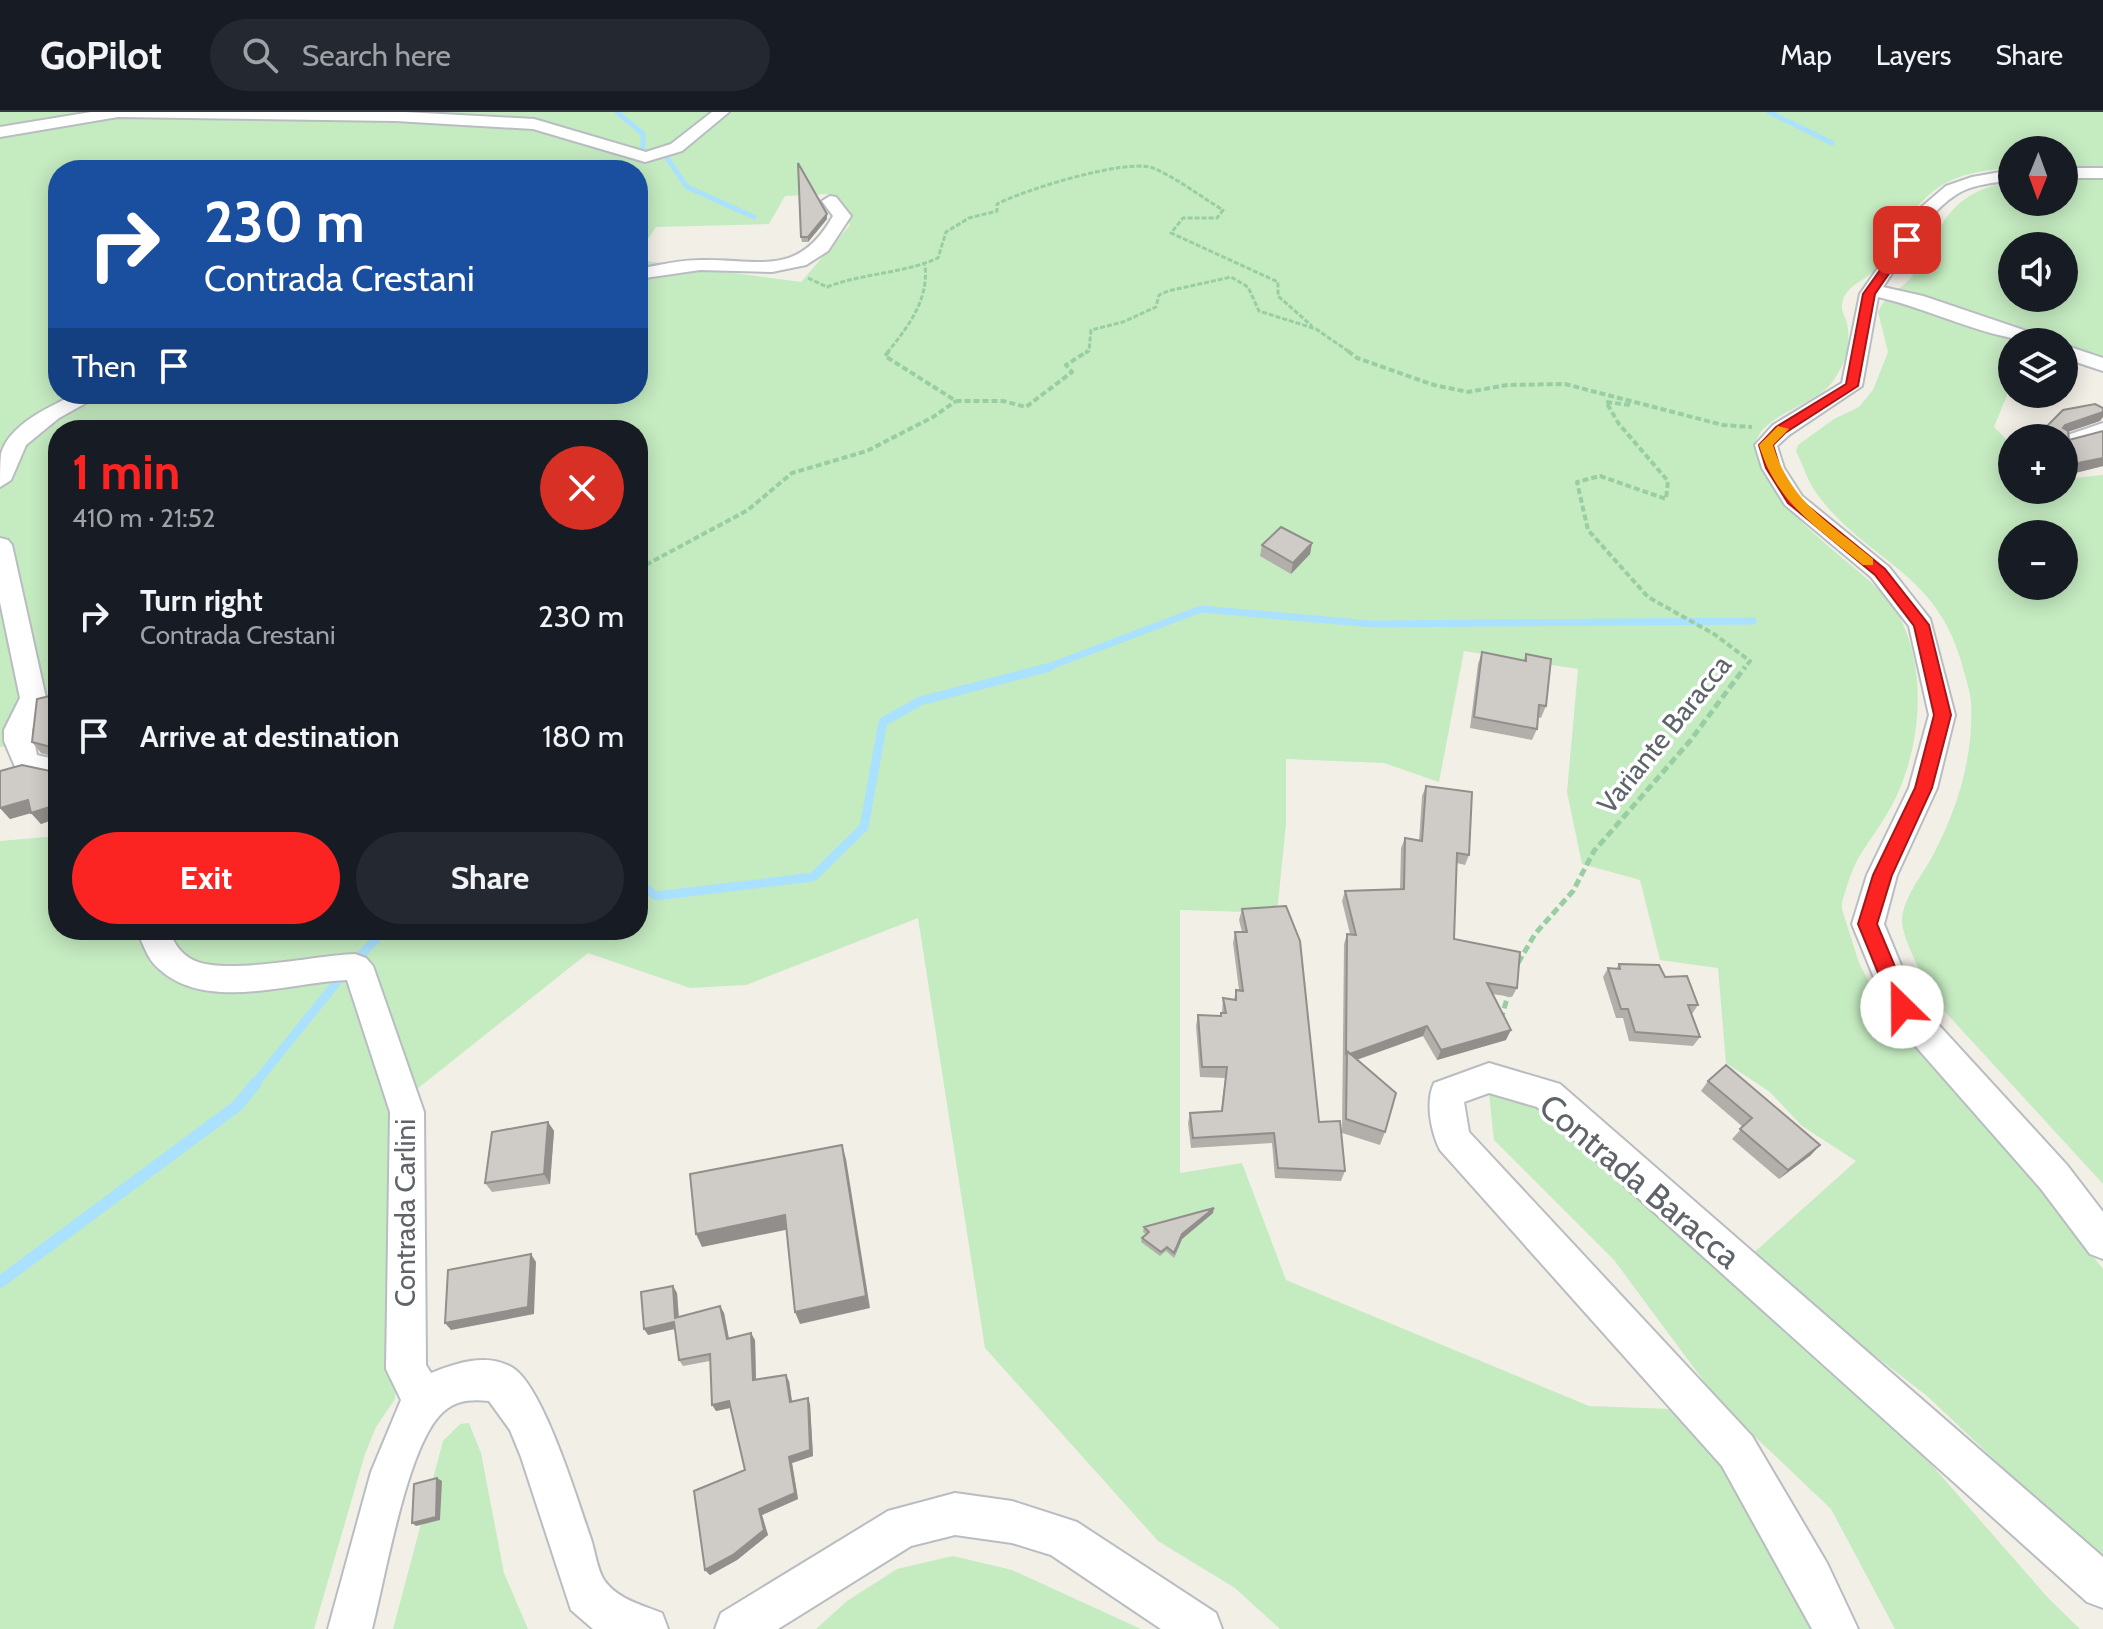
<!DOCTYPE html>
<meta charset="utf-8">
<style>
body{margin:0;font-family:Cabin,sans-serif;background:#242831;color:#f1f3f6;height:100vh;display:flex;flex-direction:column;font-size:30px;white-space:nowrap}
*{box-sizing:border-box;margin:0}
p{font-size:26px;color:#9ea1a6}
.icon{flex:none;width:44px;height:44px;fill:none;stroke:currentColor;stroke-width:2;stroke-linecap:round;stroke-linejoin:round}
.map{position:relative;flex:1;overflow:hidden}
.panel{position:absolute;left:48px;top:308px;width:600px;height:520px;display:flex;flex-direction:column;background:#171b24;border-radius:32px;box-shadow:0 4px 20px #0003}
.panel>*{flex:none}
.top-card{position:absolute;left:48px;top:48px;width:600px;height:244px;border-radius:32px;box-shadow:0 4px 20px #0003;background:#1a4fa0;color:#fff;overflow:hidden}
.needle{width:52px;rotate:181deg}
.fabs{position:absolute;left:1998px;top:24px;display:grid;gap:16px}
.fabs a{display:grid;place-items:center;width:80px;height:80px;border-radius:50%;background:#171b24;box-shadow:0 4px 20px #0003;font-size:40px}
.pin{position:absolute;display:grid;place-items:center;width:68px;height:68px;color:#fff;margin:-34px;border-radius:16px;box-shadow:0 4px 12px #0006}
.me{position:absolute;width:88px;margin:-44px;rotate:337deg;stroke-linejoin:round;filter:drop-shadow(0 0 6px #0008)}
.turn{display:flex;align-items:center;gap:28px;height:168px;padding:0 24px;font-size:36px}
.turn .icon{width:104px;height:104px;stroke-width:2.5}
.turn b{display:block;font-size:56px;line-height:68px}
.then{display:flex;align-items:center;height:76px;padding:0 24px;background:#0003;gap:16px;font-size:30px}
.round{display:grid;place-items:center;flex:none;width:84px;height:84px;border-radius:42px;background:#242831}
.overview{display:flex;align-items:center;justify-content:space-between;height:136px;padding:0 24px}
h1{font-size:48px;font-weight:800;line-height:60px;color:#fc2323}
.primary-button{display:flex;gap:16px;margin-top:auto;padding:16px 24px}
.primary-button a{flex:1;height:92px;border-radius:48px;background:#fc2323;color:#fff;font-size:32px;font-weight:800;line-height:92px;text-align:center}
.primary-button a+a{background:#242831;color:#f1f3f6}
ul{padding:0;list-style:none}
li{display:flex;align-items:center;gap:24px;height:120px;padding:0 24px}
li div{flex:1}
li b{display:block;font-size:30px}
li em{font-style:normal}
header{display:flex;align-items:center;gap:48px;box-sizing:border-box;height:112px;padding:0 40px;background:#171b24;border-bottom:2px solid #363941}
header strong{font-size:38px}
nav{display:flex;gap:44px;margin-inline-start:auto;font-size:28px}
.search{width:560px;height:72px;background:#242831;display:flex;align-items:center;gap:20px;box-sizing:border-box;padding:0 28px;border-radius:44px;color:#9ea1a6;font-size:30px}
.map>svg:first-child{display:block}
</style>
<header>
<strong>GoPilot</strong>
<div class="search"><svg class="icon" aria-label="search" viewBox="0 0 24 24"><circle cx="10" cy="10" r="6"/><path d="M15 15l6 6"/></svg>Search here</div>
<nav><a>Map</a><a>Layers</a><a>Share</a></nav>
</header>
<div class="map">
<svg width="2103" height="1517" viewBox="0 0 2103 1517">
<rect width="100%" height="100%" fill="#f2efe7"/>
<!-- green -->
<path fill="#c5ebc1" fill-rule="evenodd" d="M0,0H2103V55H2064V38H2012V56C1953,60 1929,72 1897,123C1890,134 1884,150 1874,159C1863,170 1844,174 1842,193C1841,199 1846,206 1847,211C1851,232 1846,251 1833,269C1816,294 1763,301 1755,332C1775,391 1800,410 1846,449C1865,465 1889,483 1900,506C1927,559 1921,630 1897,683C1887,705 1872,724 1859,745C1851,758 1847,775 1842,790V797L1859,851L1885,900L2050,1089L2103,1157V1450L1927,1284L1753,1149L2050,1488L2080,1517H1895L1831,1397L1729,1300L1814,1517H1280L1235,1476L1158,1429L985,1236L918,806L746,873L690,876L588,841L412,981L415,1036L395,1287L376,1315L365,1342L314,1517H0V729L58,724V818H638V318H58V589H31L28,632L0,635ZM58,58H638V142L656,115L769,112L785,84L829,82L850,113L801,170L638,148V282H58ZM1464,539L1578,557L1567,680L1582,752L1640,768L1660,848L1718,856L1726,951L1770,980L1802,1014L1856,1049L1749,1145L1542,989L1488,973L1494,1028L1614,1148L1726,1299L1589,1294L1286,1168L1242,1051L1180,1061V798L1277,801L1286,712V647L1384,651L1439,670Z
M2064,67H2103V255L2064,243V230H2012V271L1994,315L2012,333V378H2064V367L2103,363V1072L1936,890C1927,873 1900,824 1902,806C1905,784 1920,766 1931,747C1957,699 1974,645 1971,590C1970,577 1964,562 1961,549C1935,458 1866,449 1817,382C1808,370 1803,353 1796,339L1798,333L1834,307L1859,295L1873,278L1888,240L1878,200C1889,178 1893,184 1908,169C1915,163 1919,150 1924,142C1949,98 1960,79 2012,69V90H2064ZM2012,134H2064V186H2012ZM2012,422H2064V474H2012Z
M469,1311L481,1341L504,1461L528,1517H393L443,1329L460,1312Z
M953,1444L1012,1458L1141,1517H816L847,1489L897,1457Z"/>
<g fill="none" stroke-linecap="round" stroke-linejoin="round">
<!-- stream-far3 -->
<path stroke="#aae1ff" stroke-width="5" d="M617,0L643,22V41
M1769,0L1832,31
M667,46L687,75L754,105"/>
<!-- stream-far2 -->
<path stroke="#aae1ff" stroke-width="7" d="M1043,557L1201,497L1372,512L1753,509"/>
<!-- stream-far1 -->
<path stroke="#aae1ff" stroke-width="9" d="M638,770L656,784L813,765L864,715L883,610L920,589L1050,555
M359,845L378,825L393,818
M254,973L341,865"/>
<!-- stream -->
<path stroke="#aae1ff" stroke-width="12" d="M0,1170L237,994L256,971"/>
<!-- minor casing -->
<g stroke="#b9bdc1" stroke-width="4">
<path id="minor" d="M91,0H405L534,7L646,40L671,32L712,0H729L682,39L645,50L533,17L396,9L118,5L0,25V15Z
M2064,56H2103V66H2064Z
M2012,58V68C1994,71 1973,72 1957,82C1924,103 1905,143 1883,175L1923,184L2047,226L2050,230C1991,230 1935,198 1878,185L1862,274L1789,323L1777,334L1784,356L1802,384L1889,455L1930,507L1955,603L1937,676L1897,763L1884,812L1915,887L2067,1053L2103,1100V1147L2090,1142L2041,1077L1890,905L1886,895L1852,812L1867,763L1909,676L1929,603L1909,514L1871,465L1785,393L1762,356L1755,333L1773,313L1842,271L1860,182L1918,98L1946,74L1972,65Z
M830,84L836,85L851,104L828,139L806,153L772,160L700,158L638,167V157C659,153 680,148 701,148C760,147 798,166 833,104L822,89Z
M2064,233L2103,246V259L2064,246Z
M76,282H102L59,306L26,333L11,368L0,375C0,365 0,352 1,342C9,312 51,294 76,282Z
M2103,311V324L2064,336V326H2059Z
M0,426L8,428L12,433L46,586L32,618L37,643L58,648V668L16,657L4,629V618L20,586L0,490Z
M136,818H168C174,830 179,840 191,847C222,865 317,843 355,842L366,846L373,854L424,1000L426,1253L431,1261C456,1251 487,1240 513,1256C544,1276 578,1390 591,1427C595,1439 597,1457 604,1468C617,1487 642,1493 662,1501L668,1517H593L571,1498L521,1345L510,1318L489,1289C472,1287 456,1288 443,1300C407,1332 385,1467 372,1517H328L371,1360L401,1288L386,1257L390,1000L347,868C289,870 206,901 158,856C147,847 143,830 136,818Z
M1489,951L1560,972L2103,1445V1496L2087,1490L1537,995L1489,981L1464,990L1469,1020L1752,1324L1827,1451L1858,1517H1812L1722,1354L1440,1038C1431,1020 1425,990 1434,971Z
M955,1381L1012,1389L1077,1410L1216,1501L1222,1517H1161L1051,1443L1012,1431L955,1423L911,1434L778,1517H715L721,1501L888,1399Z"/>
</g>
<!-- path-far2 -->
<path stroke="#99cea4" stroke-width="3" stroke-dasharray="5 2" stroke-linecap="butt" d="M808,166L827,175C863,161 902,162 938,146L946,120L969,106L997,99V92C1024,78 1126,46 1153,56C1177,66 1201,85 1223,98L1217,106H1183L1171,121L1278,170V184L1312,214
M887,241C908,215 929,188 925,153
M1085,241L1089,239L1091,218L1123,210L1156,195L1159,183L1168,179L1231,165L1248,175L1259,199L1316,217L1351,241"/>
<!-- path-far1 -->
<path stroke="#99cea4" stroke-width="4" stroke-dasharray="6 3" stroke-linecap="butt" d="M889,239L885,244L956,289H1003L1026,295L1072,260L1066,253L1088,239
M1348,239L1357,246L1434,273L1468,280L1507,273L1565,272L1723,313L1752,315
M1630,293L1606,290L1619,312L1668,369L1666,387L1600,364L1577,370L1588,418L1648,485L1714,522L1750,549L1744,557
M638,457L748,398L792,361L867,339L933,305L956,289"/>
<!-- path -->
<path stroke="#99cea4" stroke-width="5" stroke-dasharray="8 4" stroke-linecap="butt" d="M1518,851L1535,822L1573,779L1594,739L1690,629L1745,555
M1501,908L1509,879"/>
<!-- minor -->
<use href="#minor" fill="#fff" fill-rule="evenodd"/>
</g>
<!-- wall -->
<path fill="#b2afaa" d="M827,107L808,130H802L801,125Z
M2100,309L2068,320L2069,328L2103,319V354L2071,362L2064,356V326H2036L2038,323Z
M1312,431L1310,442L1291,462L1260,444L1262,433Z
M1482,540L1523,549L1526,542L1546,594L1541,606L1538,605L1537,617L1532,628L1470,616L1478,552Z
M58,582V706L41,712L31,701L10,707L0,696L50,659L51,644L41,641L32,630Z
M1426,674L1469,743L1465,753L1457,751L1454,827L1517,876L1512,885L1492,882L1506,928L1437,948L1423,924L1357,948L1385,1020L1380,1033L1342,1021L1344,832L1347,822H1350L1342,789L1345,779L1400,777L1401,736L1405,726L1419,729L1422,684Z
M1242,797L1319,1010L1345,1059L1341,1069L1275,1066L1272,1031L1191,1036L1188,1011L1190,1001L1221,999L1225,966L1200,965L1196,914L1198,903L1220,904L1221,901H1222L1223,886L1234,888L1236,878H1239L1233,831L1235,820H1242L1239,808Z
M1619,852L1665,865L1698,893L1692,902L1700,925L1693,934L1629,929L1623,906H1616L1603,865L1608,856L1616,857Z
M1708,969L1811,1043L1779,1067L1732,1027L1743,1015L1701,979Z
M548,1010L554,1019L550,1072L492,1080L485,1071Z
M1213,1101L1182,1127L1174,1146L1166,1139L1160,1144L1141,1130L1142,1126L1146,1122L1143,1120L1144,1115Z
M677,1181L679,1205L720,1194L724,1201L729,1226L755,1228L756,1267L789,1269L792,1290L810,1292L813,1344L792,1351L798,1387L762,1403L768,1423L737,1448L710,1463L705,1458L745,1358L731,1296L716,1299L710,1249L683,1254L679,1248L675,1217L648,1223Z"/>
<!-- shaded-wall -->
<path fill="#918e8b" d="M827,102V107L808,130V125Z
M2103,300V305L2100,309L2058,323L2065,313Z
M2103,346V354L2071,362L2078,351Z
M1312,431L1310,442L1291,462L1293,451Z
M58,673V706L41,712L31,701L54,674Z
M28,688L38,699L10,707L0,696Z
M1427,914L1423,924L1347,951V943Z
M1511,918L1506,928L1437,948L1441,938Z
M548,1010L554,1019L550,1072L544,1062Z
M842,1033L846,1047L870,1196L800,1212L795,1200Z
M1820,1033L1811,1043L1779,1067L1788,1058Z
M1214,1096L1213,1101L1182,1127L1174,1146L1182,1122Z
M785,1103L790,1117L702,1135L696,1122Z
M531,1142L536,1150L534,1202L451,1218L445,1211Z
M673,1174L677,1181L679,1212L675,1206Z
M720,1194L724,1201L730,1233L727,1227Z
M674,1210L678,1216L648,1223L644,1217Z
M751,1221L755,1228L756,1274L753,1268Z
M786,1263L789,1269L793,1296L790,1290Z
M808,1286L810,1292L813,1344L792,1351L798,1387L762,1403L768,1423L737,1448L710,1463L705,1458L759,1397L789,1345Z
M729,1289L733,1295L716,1299L712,1293Z
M437,1366L442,1369L440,1408L416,1414L412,1411Z"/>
<!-- building -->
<path fill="#cfcbc6" stroke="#918e8b" stroke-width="2" d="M798,51L827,102L808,125H801Z
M2095,292L2103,296V300L2065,313L2063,316L2068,319L2069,328L2103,319V346L2078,351L2064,341V326H2043L2038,323L2063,298Z
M1281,415L1312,431L1293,451L1262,433Z
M1482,540L1526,549V542L1551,547L1546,594L1539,593L1537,617L1474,605Z
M58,582V673L54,674L56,693L31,701L28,688L0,696V659L22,653L50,659L51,635L32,630L37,587Z
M1426,674L1472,680L1469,743L1457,741L1454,827L1520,840L1517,876L1487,871L1511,918L1441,938L1427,914L1350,942L1347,939L1346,943L1347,822L1356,823L1345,779L1404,777L1405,726L1422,729Z
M1286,794L1300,829L1319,1010L1340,1009L1345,1059L1278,1056L1274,1021L1193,1026L1190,1001L1222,999L1227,955H1202L1198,903L1221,904V901H1226L1223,886L1236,888V878L1243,879L1235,820H1247L1242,797Z
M1619,852L1659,853L1665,865L1687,864L1698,893H1688L1700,925L1635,920L1628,897H1621L1608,856L1620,857Z
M1347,939L1396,981L1385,1020L1346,1007Z
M1726,953L1820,1033L1788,1058L1740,1017L1752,1006L1708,969Z
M548,1010L544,1062L485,1071L492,1020Z
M842,1033L866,1184L795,1200L785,1103L696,1122L690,1062Z
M1214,1096L1182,1122L1174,1141L1167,1135L1161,1140L1142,1126L1149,1120L1144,1115Z
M531,1142L528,1195L445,1211L448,1158Z
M673,1174L675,1206L720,1194L727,1227L751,1221L753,1268L786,1263L790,1290L808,1286L810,1338L789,1345L795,1381L759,1397L764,1418L733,1443L705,1458L694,1379L745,1358L729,1289L712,1293L710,1242L679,1248L674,1210L644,1217L641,1180Z
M437,1366L436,1405L412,1411L414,1372Z"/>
<!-- route -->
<path fill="#fc2323" stroke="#a41717" stroke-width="2" d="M1903,126L1912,128L1875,182L1858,274L1785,321L1773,333L1780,356L1798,386L1885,457L1929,513L1951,603L1932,676L1892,763L1877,812L1912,895L1909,901L1902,903L1895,901L1892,895L1858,812L1873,763L1915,676L1934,603L1914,514L1875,463L1788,391L1766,356L1759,333L1776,315L1846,272L1863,182Z"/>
<!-- slow -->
<path fill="#f59e0b" d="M1778,314L1789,317L1773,333C1790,390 1830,411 1873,447V453H1863C1817,415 1777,392 1759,333Z"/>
<g text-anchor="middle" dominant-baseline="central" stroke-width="7" stroke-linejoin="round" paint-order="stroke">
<!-- street labels -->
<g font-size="28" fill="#5e6469" stroke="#fff">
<text transform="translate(1664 622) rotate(-51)">Variante Baracca</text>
<text transform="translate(405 1101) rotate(-90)">Contrada Carlini</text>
</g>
<!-- near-street labels -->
<g font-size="34" fill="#5e6469" stroke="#fff">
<text transform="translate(1640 1069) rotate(40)">Contrada Baracca</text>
</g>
</g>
</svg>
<div class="fabs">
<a><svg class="needle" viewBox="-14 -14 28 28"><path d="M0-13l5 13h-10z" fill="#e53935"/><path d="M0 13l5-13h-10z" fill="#9ea1a6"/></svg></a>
<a><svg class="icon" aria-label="sound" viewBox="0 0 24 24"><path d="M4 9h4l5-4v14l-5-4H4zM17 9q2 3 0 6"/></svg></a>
<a><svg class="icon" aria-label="layers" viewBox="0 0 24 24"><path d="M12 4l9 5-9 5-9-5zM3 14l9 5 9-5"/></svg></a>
<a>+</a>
<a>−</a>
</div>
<div class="pin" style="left:1907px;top:128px;background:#d93025"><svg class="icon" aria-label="arrive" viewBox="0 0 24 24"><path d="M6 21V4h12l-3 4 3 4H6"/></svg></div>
<svg class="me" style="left:1902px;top:895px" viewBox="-20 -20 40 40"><circle r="19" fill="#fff"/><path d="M0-13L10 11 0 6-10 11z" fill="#fc2323"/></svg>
<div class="top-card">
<div class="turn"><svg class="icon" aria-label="right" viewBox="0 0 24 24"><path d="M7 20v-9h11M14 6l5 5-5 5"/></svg><div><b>230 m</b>Contrada Crestani</div></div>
<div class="then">Then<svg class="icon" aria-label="arrive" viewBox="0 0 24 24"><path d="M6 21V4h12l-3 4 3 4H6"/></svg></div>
</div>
<section class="panel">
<div class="overview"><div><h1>1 min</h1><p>410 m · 21:52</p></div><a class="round" style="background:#d93025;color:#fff"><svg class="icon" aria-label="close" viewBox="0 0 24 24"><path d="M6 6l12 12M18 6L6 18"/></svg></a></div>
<ul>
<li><svg class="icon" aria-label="right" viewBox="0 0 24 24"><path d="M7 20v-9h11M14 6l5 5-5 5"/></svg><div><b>Turn right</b><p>Contrada Crestani</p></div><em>230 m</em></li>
<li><svg class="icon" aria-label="arrive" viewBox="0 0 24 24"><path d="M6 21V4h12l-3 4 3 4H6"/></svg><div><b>Arrive at destination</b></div><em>180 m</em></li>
</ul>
<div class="primary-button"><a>Exit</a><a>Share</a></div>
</section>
</div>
